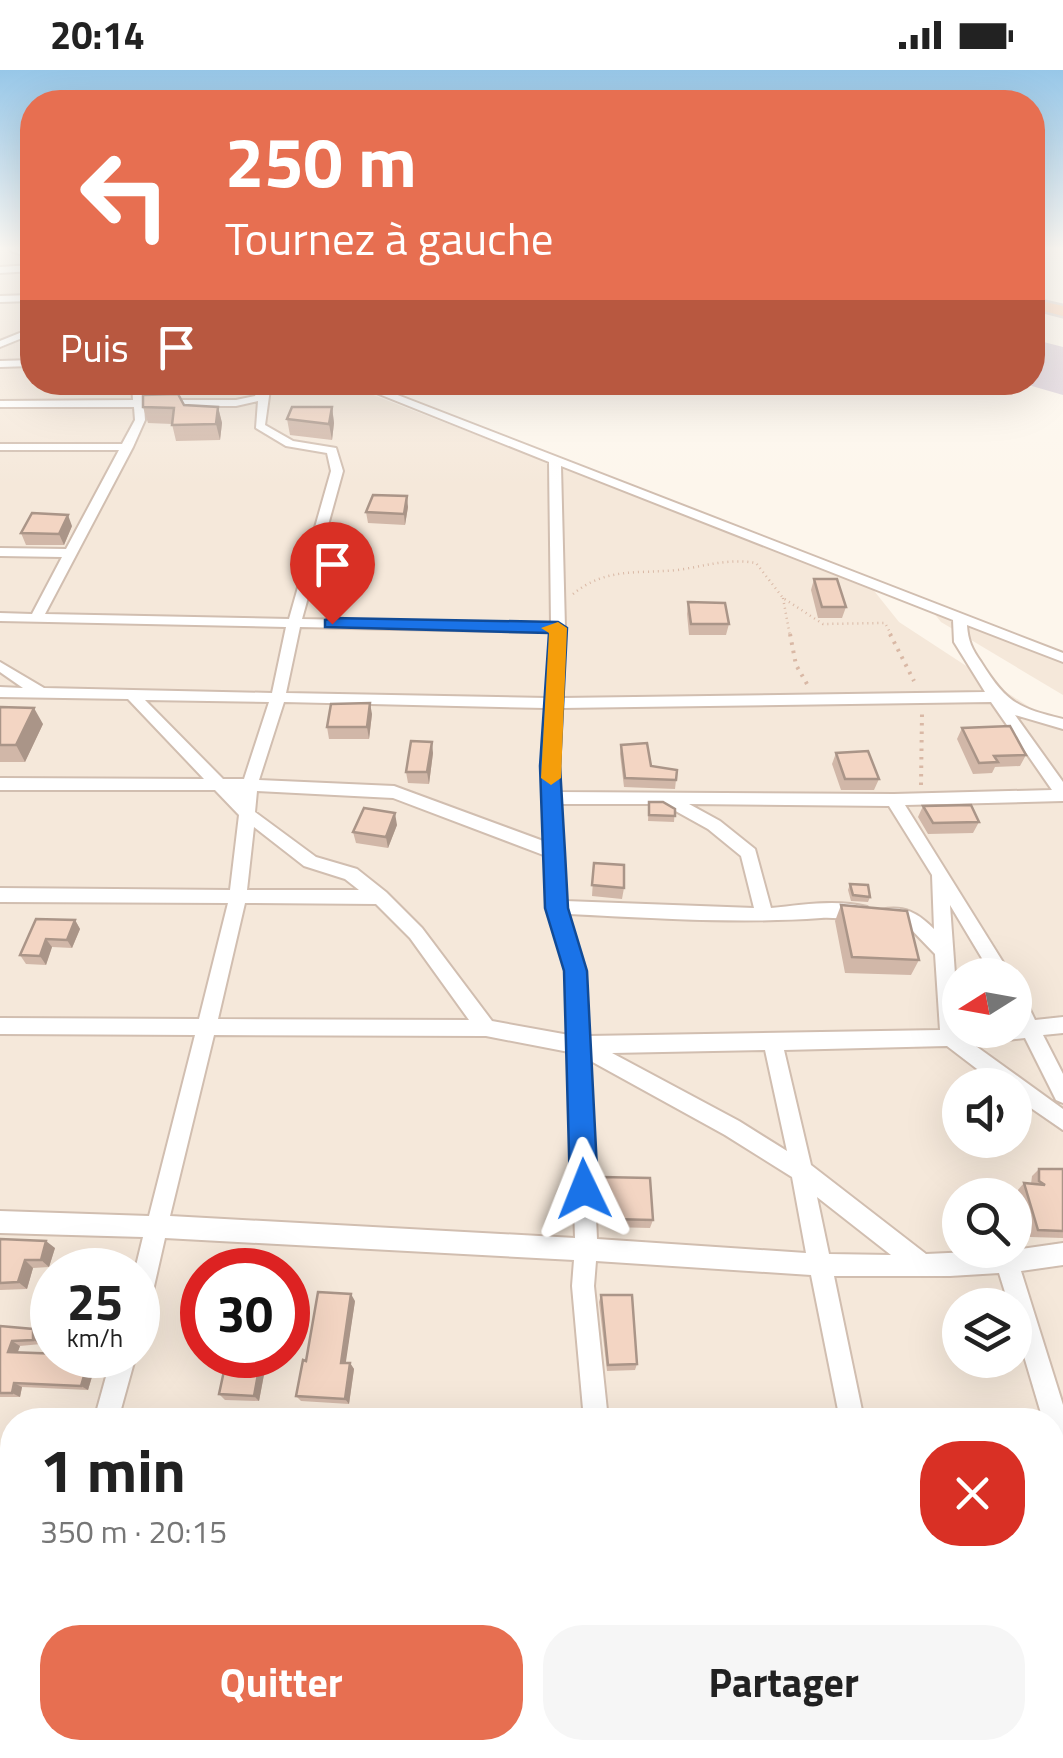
<!DOCTYPE html>
<html lang="fr">
<meta charset="utf-8">
<style>
body{margin:0;font-family:"Titillium Web",sans-serif;background:#f6f6f6;color:#222;height:100vh;display:flex;flex-direction:column;font-size:38px;white-space:nowrap}
*{box-sizing:border-box;margin:0}
p{font-size:32px;color:#767676}
.icon{flex:none;width:55px;height:55px;fill:none;stroke:currentColor;stroke-width:2;stroke-linecap:round;stroke-linejoin:round}
.map{position:relative;flex:1;overflow:hidden}
.sheet{position:absolute;left:0px;top:1338px;width:1065px;height:352px;display:flex;flex-direction:column;background:#fff;border-radius:40px 40px 0 0;box-shadow:0 10px 40px #0002}
.sheet>*{flex:none}
.top-card{position:absolute;left:20px;top:20px;width:1025px;height:305px;border-radius:40px;box-shadow:0 10px 40px #0002;background:#e76f51;color:#fff;overflow:hidden}
.needle{width:65px;rotate:259deg}
.tools{position:absolute;left:942px;top:888px;display:grid;gap:20px}
.tools a{display:grid;place-items:center;width:90px;height:90px;border-radius:50%;background:#fff;box-shadow:0 10px 40px #0002;font-size:50px}
.speed{position:absolute;left:30px;top:1178px;display:flex;gap:20px;font-size:50px;font-weight:700;text-align:center}
.speed>*{display:grid;place-content:center;width:130px;height:130px;border-radius:50%;background:#fff;box-shadow:0 10px 40px #0002;line-height:1}
.speed small{font-size:25px;font-weight:400}
.speed .limit{border:15px solid #d22;background:#fff;color:#111}
.pin{position:absolute;display:grid;place-items:center;width:85px;height:85px;color:#fff;margin:-102px -42px;border-radius:50% 50% 50% 0;rotate:-45deg;box-shadow:0 0 10px #0007}
.pin .icon{rotate:45deg}
.me{position:absolute;width:110px;margin:-55px;rotate:358deg;stroke-linejoin:round;filter:drop-shadow(0 0 8px #0008)}
.turn{display:flex;align-items:center;gap:35px;height:210px;padding:0 40px;font-size:45px}
.turn .icon{width:130px;height:130px;stroke-width:2.5}
.turn b{display:block;font-size:70px;line-height:85px}
.then{display:flex;align-items:center;height:95px;padding:0 40px;background:#0003;gap:20px;font-size:38px}
.round{display:grid;place-items:center;flex:none;width:105px;height:105px;border-radius:40px;background:#f6f6f6}
.head{display:flex;align-items:center;justify-content:space-between;height:170px;padding:0 40px}
h1{font-size:60px;font-weight:700;line-height:75px}
.primary-button{display:flex;gap:20px;margin-top:auto;padding:20px 40px}
.primary-button a{flex:1;height:115px;border-radius:40px;background:#e76f51;color:#fff;font-size:40px;font-weight:700;line-height:115px;text-align:center}
.primary-button a+a{background:#f6f6f6;color:#222}
.status{display:flex;justify-content:space-between;align-items:center;height:70px;padding:0 50px;background:#fff;direction:ltr}
.status svg{height:28px;fill:currentColor}
.map>svg:first-child{display:block}
</style>
<div class="status"><b>20:14</b><svg viewBox="0 0 49 12"><path d="M0 12V9h3v3zM5 12V6h3v6zM10 12V3h3v9zM15 12V0h3v12zM26 1h20v11H26zM47 4h2v5h-2z"/></svg></div>
<div class="map">
<svg width="1063" height="1688" viewBox="0 0 1063 1688">
<rect width="100%" height="100%" fill="#fdf6ec"/>
<!-- residential -->
<path fill="#f5e8da" fill-rule="evenodd" d="M0,179L32,189V312L342,313L871,517L899,552L1063,659V1688H0ZM960,905H1015V960H960ZM960,1015H1015V1070H960ZM960,1125H1015V1180H960ZM52,1200H138V1285H52ZM202,1200H288V1285H202ZM960,1235H1015V1290H960ZM12,1350H1052V1678H12Z
M925,532L1063,585V625L941,552Z"/>
<g fill="none" stroke-linecap="round" stroke-linejoin="round">
<!-- runway -->
<path fill="#dbcfda" fill-rule="evenodd" d="M1032,269L1063,277V325L1018,312H1032Z"/>
<!-- minor casing -->
<g stroke="#d1beb0" stroke-width="4">
<path id="minor" d="M10,179L32,183V188L11,181Z
M32,195V201L0,203V197Z
M32,225V231L0,232V226Z
M32,258V264L0,277V271Z
M32,290V296L0,297V291Z
M132,312H142L144,330H236L255,326L261,312H271L265,355L293,371L336,378L343,401L302,549L551,554L549,392L349,312H364L1063,583V592L967,555C968,571 972,579 981,592C1006,632 1017,638 1063,649V659L1015,645L1063,712V731L905,735L1011,905H992L950,835L959,959L1015,960V921L1022,923L1035,950L1063,947V963L1043,965L1063,1004V1033L1056,1030L1025,968L973,974L1063,1039V1060L1015,1027V1015H998L947,976L784,980L811,1095L926,1184L1015,1180L1063,1173V1195L1021,1201L1063,1335V1388L1054,1384L1052,1380V1350H1043L1015,1256V1235H1009L999,1203L950,1206H834L864,1350H840L811,1205L596,1191L594,1216L608,1350H584L572,1216L574,1190L165,1168L150,1234L146,1242L138,1246V1200H135L143,1167L0,1163V1141L149,1146L195,965L0,964V948L199,949L228,833L0,832V818L230,820L239,745L215,720H0V708L204,709L128,629L0,627V617L23,618L0,602V592L44,618L272,623L286,557L0,551V543L32,544L62,487L0,486V478L66,479L119,380H0V374H122L135,350L134,337H0V331L133,330ZM258,331L256,358L286,376L327,383L331,401L289,549L45,544L133,377L145,350L144,336H236ZM561,396L953,550L954,572L985,622L561,628L565,558ZM300,557L551,562L547,628L286,623ZM145,630L269,632L244,709H223ZM284,632L546,638L542,696L546,772L394,716L259,710ZM991,632L1052,720L894,724L559,722L561,638ZM257,721L393,728L546,786L548,837L567,901L569,965L492,951L422,858L386,822L357,799L316,787L255,742ZM560,734H663L708,759L741,786L754,838L565,831ZM689,734L889,736L932,805L934,859C918,843 904,835 881,840L878,845L881,850L906,854L935,884L940,960L588,966L585,901L568,844C652,848 737,854 821,848C837,847 853,851 867,847L870,842L867,837C836,829 802,835 771,838L755,779L720,751ZM254,757L304,796L345,809L359,820H247ZM245,833L376,834L410,868L469,950L218,949ZM214,965L486,966L569,982L575,1168L170,1146ZM765,980L787,1081L739,1051L612,983ZM589,990L725,1065L792,1107L806,1183L597,1169ZM817,1127L891,1185L829,1184Z
M112,1285H136L118,1350H94Z
M0,1407L12,1408V1434L0,1433Z
M1052,1446L1063,1447V1473L1052,1472Z
M213,1678H242V1688H212Z
M522,1678H551L552,1688H522Z"/>
</g>
<!-- trunk casing -->
<g stroke="#dad1cd" stroke-width="5">
<path id="trunk" d="M1032,229L1063,236V246L1032,238Z"/>
</g>
<!-- path-far1 -->
<path stroke="#d9b8a5" stroke-width="2.5" stroke-dasharray="1 4" stroke-linecap="butt" d="M573,524C606,497 638,504 678,500C705,496 729,488 756,493L783,528L823,554L885,553L892,566
M783,528L790,566"/>
<!-- path -->
<path stroke="#d9b8a5" stroke-width="4" stroke-dasharray="2.5 6" stroke-linecap="butt" d="M790,564L796,595L807,614
M890,564L914,611
M921,715L922,644"/>
<!-- minor -->
<use href="#minor" fill="#fff" fill-rule="evenodd"/>
<!-- trunk -->
<use href="#trunk" fill="#f9c8a4" fill-rule="evenodd"/>
</g>
<!-- wall -->
<path fill="#d1b7a8" d="M184,335L218,337L222,353L220,370L176,371L172,354L148,353L143,337Z
M332,337L334,353L332,370L290,365L287,349Z
M408,437L405,455L368,453L366,442Z
M72,456L64,475H26L21,463Z
M814,509L846,537L842,548H818L811,520Z
M688,532L729,554L726,565H689L687,544Z
M0,637L43,654L25,692H0Z
M372,644L369,669H329L327,657Z
M962,658L1026,685L1020,696L995,697L992,703L973,704L957,669Z
M621,675L651,696L676,710L675,719L624,717L620,684Z
M433,683L429,714L408,713L406,702Z
M836,683L879,709L874,720H841L832,694Z
M649,732L675,739L674,752L648,751Z
M923,736L979,752L973,763L928,764L918,747Z
M397,755L388,778L356,773L353,762Z
M594,793L624,818L622,829L592,826Z
M850,814L870,827L868,832L851,831L848,820Z
M841,835L919,890L911,905L845,903L835,851Z
M75,850L80,859L72,878L52,877L46,895L26,894L20,885Z
M1039,1099H1063V1168L1030,1167L1017,1121L1024,1113L1031,1114L1032,1106Z
M601,1107L653,1150L650,1158L610,1157L609,1132H600Z
M0,1169L55,1178L49,1197L33,1198L27,1219L0,1220Z
M601,1225L637,1294L635,1300L607,1301L599,1232Z
M355,1231L345,1293H350L354,1299L349,1334L301,1331L296,1326L306,1291Z
M0,1256L41,1264V1274L20,1276L17,1283L90,1285L97,1290L88,1320L22,1317L20,1327H0Z
M261,1288L266,1294L259,1331L225,1330L219,1324Z"/>
<!-- shaded-wall -->
<path fill="#aa9588" d="M218,337L222,353L220,370L216,354Z
M332,337L334,353L332,370L329,354Z
M407,426L408,437L405,455L404,444Z
M68,445L72,456L64,475L59,464Z
M370,633L372,644L369,669L367,657Z
M34,638L43,654L25,692L16,675Z
M432,672L433,683L429,714L427,702Z
M395,743L397,755L388,778L386,767Z
M75,850L80,859L72,878L67,870Z
M46,869L52,877L46,895L40,886Z
M46,1171L55,1178L49,1197L41,1190Z
M25,1190L33,1198L27,1219L18,1212Z
M351,1224L355,1231L345,1298L341,1293Z
M33,1259L41,1264V1274L33,1270Z
M12,1271L20,1276L16,1287L8,1282Z
M90,1285L97,1290L88,1320L81,1316Z
M261,1288L266,1294L259,1331L254,1326Z
M350,1293L354,1299L349,1334L345,1329Z
M14,1313L22,1317L20,1327L12,1323Z
M190,1678H197L195,1688H188Z"/>
<!-- building -->
<path fill="#f3d5c3" stroke="#aa9588" stroke-width="2.5" d="M178,324L184,335L218,337L216,354L172,355L174,338L143,337V325Z
M292,337H332L329,354L287,349Z
M373,425L407,426L404,444L366,442Z
M32,443L68,445L59,464L21,463Z
M814,509H837L846,537H822Z
M688,532L725,533L729,554H691Z
M370,633L367,657H327L331,634Z
M0,637L34,638L16,675H0Z
M1010,656L1026,685L994,686L998,692L979,693L962,658Z
M411,671L432,672L427,702H406Z
M647,673L651,696L677,700L676,710L625,708L621,675Z
M868,681L879,709H845L836,683Z
M649,732H663L675,739V746L649,745Z
M971,735L979,752L933,753L923,736Z
M364,738L395,743L386,767L353,762Z
M594,793L624,795V818L592,815Z
M850,814L868,815L870,827L853,825Z
M841,835L907,841L919,890L852,887Z
M36,849L75,850L67,870L46,869L40,886L20,885Z
M1039,1099H1063V1161L1038,1160L1024,1113L1045,1115L1039,1111Z
M601,1107L650,1108L653,1150L611,1149L610,1124L601,1123Z
M0,1169L46,1171L41,1190H25L18,1212L0,1213Z
M318,1222L351,1224L341,1293H350L345,1329L296,1326L303,1290L306,1291Z
M601,1225H632L637,1294L608,1295Z
M0,1256L33,1259V1270L12,1271L8,1282L90,1285L81,1316L14,1313L12,1323H0Z
M227,1287L261,1288L254,1326L219,1324Z
M167,1678H190L188,1688H165Z
M595,1678H647L648,1688H595Z"/>
<!-- sky -->
<linearGradient id="sky" x2="0" y2="1"><stop stop-color="#97c7e8"/><stop offset="0.43" stop-color="#fefbf6"/><stop offset="1" stop-color="#fefbf6" stop-opacity="0"/></linearGradient>
<rect width="1063" height="415" fill="url(#sky)"/>
<!-- route -->
<path fill="#1a73e8" stroke="#114b97" stroke-width="2.5" d="M332,548L558,552L567,558L560,696L565,782L568,838L587,901L598,1119L594,1129L584,1133L574,1129L570,1119L564,901L545,838L543,782L540,696L549,563L325,557V550Z"/>
<!-- slow -->
<path fill="#f59e0b" d="M558,552L567,558L561,708L551,715L541,708L549,563L541,558Z"/>
</svg>
<div class="tools">
<a><svg class="needle" viewBox="-14 -14 28 28"><path d="M0-13l5 13h-10z" fill="#e53935"/><path d="M0 13l5-13h-10z" fill="#767676"/></svg></a>
<a><svg class="icon" aria-label="sound" viewBox="0 0 24 24"><path d="M4 9h4l5-4v14l-5-4H4zM17 9q2 3 0 6"/></svg></a>
<a><svg class="icon" aria-label="search" viewBox="0 0 24 24"><circle cx="10" cy="10" r="6"/><path d="M15 15l6 6"/></svg></a>
<a><svg class="icon" aria-label="layers" viewBox="0 0 24 24"><path d="M12 4l9 5-9 5-9-5zM3 14l9 5 9-5"/></svg></a>
</div>
<div class="speed"><div>25<small>km/h</small></div><div class="limit">30</div></div>
<div class="pin" style="left:332px;top:554px;background:#d93025"><svg class="icon" aria-label="arrive" viewBox="0 0 24 24"><path d="M6 21V4h12l-3 4 3 4H6"/></svg></div>
<svg class="me" style="left:584px;top:1119px" viewBox="-20 -20 40 40"><path d="M0-17L14 15 0 8-14 15z" fill="#1a73e8" stroke="#fff" stroke-width="4"/></svg>
<div class="top-card">
<div class="turn"><svg class="icon" aria-label="left" viewBox="0 0 24 24"><path d="M17 20v-9H6M10 6l-5 5 5 5"/></svg><div><b>250 m</b>Tournez à gauche</div></div>
<div class="then">Puis<svg class="icon" aria-label="arrive" viewBox="0 0 24 24"><path d="M6 21V4h12l-3 4 3 4H6"/></svg></div>
</div>
<section class="sheet">
<div class="head"><div><h1>1 min</h1><p>350 m · 20:15</p></div><a class="round" style="background:#d93025;color:#fff"><svg class="icon" aria-label="close" viewBox="0 0 24 24"><path d="M6 6l12 12M18 6L6 18"/></svg></a></div>
<div class="primary-button"><a>Quitter</a><a>Partager</a></div>
</section>
</div>
